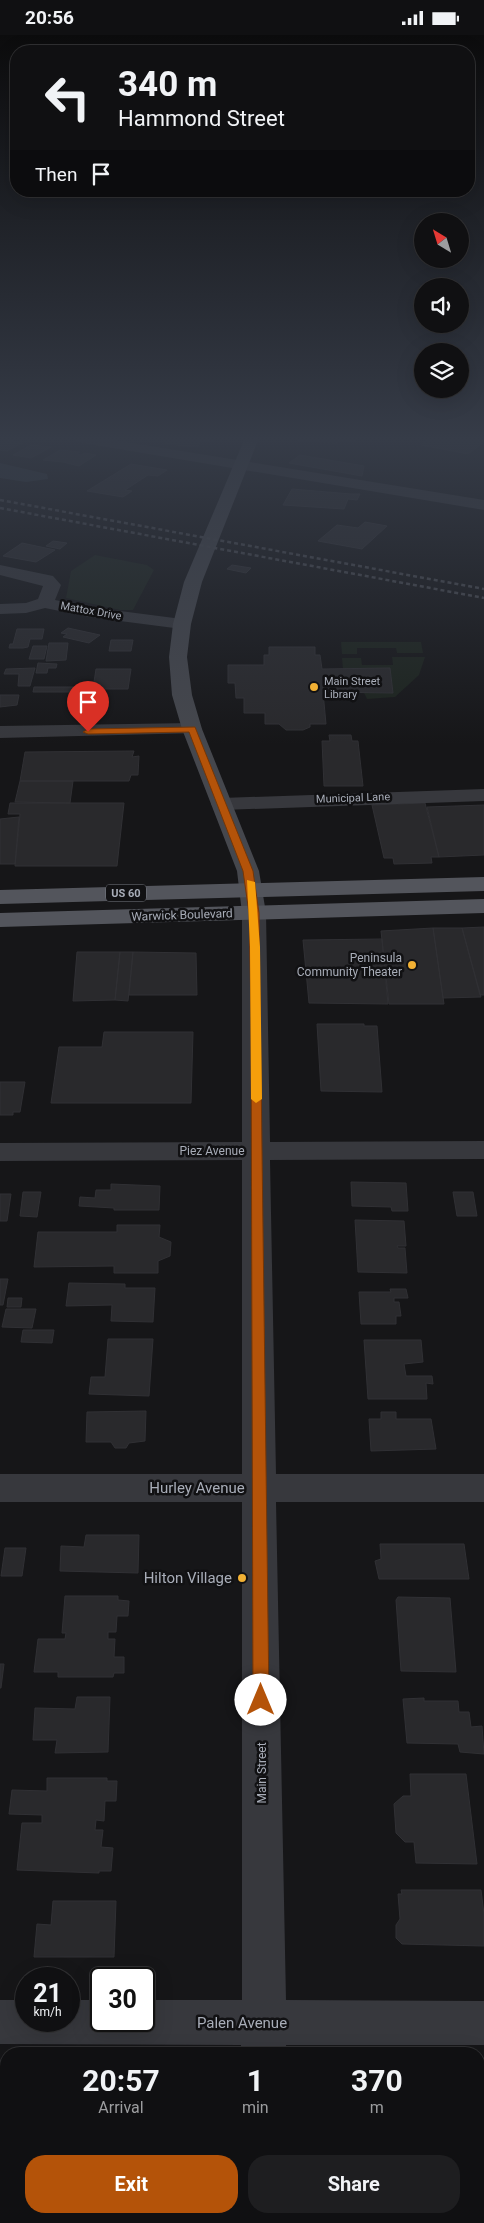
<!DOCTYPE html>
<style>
body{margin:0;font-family:Roboto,sans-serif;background:#1e1e20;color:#f1f3f6;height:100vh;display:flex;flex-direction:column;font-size:19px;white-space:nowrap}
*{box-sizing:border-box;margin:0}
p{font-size:16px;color:#9c9d9f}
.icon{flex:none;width:28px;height:28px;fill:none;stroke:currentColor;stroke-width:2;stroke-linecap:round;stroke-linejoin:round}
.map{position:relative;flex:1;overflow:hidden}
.panel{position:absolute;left:0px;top:2012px;width:485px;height:176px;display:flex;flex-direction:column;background:#101012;border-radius:20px 20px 0 0;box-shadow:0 5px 20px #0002,0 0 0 1px #303032}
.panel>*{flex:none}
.top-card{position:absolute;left:10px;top:10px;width:465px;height:152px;border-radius:20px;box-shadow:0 5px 20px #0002,0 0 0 1px #303032;background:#101012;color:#f1f3f6;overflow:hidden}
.needle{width:32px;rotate:322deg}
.controls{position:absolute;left:414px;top:178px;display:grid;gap:10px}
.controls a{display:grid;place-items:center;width:55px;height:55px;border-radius:50%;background:#101012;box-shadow:0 5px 20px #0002,0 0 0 1px #303032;font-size:25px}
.speed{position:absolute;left:15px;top:1932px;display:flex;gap:10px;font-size:25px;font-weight:700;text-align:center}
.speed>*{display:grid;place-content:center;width:65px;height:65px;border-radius:50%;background:#101012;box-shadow:0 5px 20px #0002,0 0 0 1px #303032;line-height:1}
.speed small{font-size:12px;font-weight:400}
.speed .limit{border:2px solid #111;border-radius:8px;background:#fff;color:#111}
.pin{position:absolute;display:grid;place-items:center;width:42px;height:42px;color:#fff;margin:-51px -21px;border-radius:50% 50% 50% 0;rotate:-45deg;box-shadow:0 0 5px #0007}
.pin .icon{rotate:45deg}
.me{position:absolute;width:55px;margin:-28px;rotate:0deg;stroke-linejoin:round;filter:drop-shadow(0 0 4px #0008)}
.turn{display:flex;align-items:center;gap:18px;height:105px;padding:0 25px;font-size:22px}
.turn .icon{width:65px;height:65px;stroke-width:2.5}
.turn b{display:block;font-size:35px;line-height:42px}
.then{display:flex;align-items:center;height:48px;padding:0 25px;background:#0003;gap:10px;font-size:19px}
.eta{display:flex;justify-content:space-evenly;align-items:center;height:85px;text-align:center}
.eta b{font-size:30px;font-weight:700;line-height:35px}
.cta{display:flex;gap:10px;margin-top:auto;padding:10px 25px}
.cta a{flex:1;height:58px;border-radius:20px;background:#b45309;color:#fff;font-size:20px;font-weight:700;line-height:58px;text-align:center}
.cta a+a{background:#1e1e20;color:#f1f3f6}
.status{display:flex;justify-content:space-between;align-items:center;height:35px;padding:0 25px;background:#101012;direction:ltr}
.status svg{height:14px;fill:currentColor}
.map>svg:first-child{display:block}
</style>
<div class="status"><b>20:56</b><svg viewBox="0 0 49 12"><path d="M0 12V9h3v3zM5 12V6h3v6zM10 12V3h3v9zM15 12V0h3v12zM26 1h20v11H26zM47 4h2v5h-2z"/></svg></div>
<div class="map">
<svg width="484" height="2188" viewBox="0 0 484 2188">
<rect width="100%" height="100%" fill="#161618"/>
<!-- green -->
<path fill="#1c231d" d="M95,520L147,530L154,535L133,575H120L66,563L71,536Z
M341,607H421L423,618H397L396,613H357V619H342Z
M392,622H425L419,640L395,662L367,664L364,658H393L390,633L343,634L342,623H361L362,630H393Z"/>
<!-- water -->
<path fill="#2c353c" d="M0,428L47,439L48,444L26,447L0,443Z"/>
<!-- building -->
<path fill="#29292c" stroke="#303034" d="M169,403H215L213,407L200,406L198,412L165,409Z
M293,403H356L353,407L339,405L336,408L299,406Z
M431,403H484V407L468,419L421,410Z
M9,405L22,408L7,416L0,415V409Z
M31,410L51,412L31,423L13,420Z
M60,415L80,417L77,419L81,420L85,418L96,420L79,431L63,427L43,425Z
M300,420L364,431L362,441L289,428Z
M131,429L167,435L158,441L148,440L125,455L132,456L123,462L87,456Z
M292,454L351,459H360L357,465L348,464L344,474L283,470Z
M365,487L387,491L362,514L318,506L337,490L358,493Z
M53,506L67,508L60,514L46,511Z
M22,508L55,515L36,527L3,521Z
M232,530L251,533L246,538L227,534Z
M68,593L100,600L89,608L63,602L67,599L61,598Z
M17,594H44L42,604H30L28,612L23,613H9L10,609H13Z
M111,605H133L131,616H109Z
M49,608H68L66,625L46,626Z
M33,611H47L44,624H29Z
M269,612H315V620H320L322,634L390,633L393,658L323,657L326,689H310V692L303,695H286L279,689H265V678H244V663H236L235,648H228V630H264V620H269Z
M38,628L57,629L56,633H48L47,638H36Z
M35,633L30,651H18L19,639H4L6,634Z
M96,634H131L128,654H85L86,647H94Z
M34,652H76L75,657H33Z
M0,660H19L17,670L0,672Z
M329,700H351L352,706H358L363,751H324L322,706H330Z
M134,716L132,722L139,721L138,740H131L129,746H20L25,717Z
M20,746H73L70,768L15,767Z
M10,768H124L117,831H15L20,779H8Z
M425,768L439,822H431L432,828L394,829L393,823H384L372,770Z
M484,770V820L439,822L427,772Z
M19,782L15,829H0V784Z
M484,892V960H480L462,893Z
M433,893L444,969H389L381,896Z
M433,893H462L481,962L443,963Z
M382,904L388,969L309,968L303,905Z
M77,917H120L115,965L73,966Z
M120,917H133L128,966L115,965Z
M133,917L196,918L197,960H129Z
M317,989H364V991H377L382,1057L321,1056Z
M104,997H193L191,1068H51L59,1012H102Z
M0,1047H25L20,1077H13V1080H0Z
M351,1147L406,1148L408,1176H392L391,1172L352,1171Z
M111,1149L160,1151L159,1175H114V1173L79,1171L80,1162L95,1163L96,1155H111Z
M23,1157H41L37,1182L20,1181Z
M453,1157H473L477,1181H457Z
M0,1159H11L7,1186H0Z
M355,1185L404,1186L406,1211H397L398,1213H405L407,1238L358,1237Z
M117,1190H160L159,1202L171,1207L170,1221L158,1226V1238H114V1231L34,1232L38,1197H117Z
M0,1244H8L3,1270H0Z
M69,1248L125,1249V1253H155L153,1287L111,1286L112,1270L66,1271Z
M390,1254H406L408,1263H394V1267H399L401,1281H396V1289H361L359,1257H391Z
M8,1263H22L21,1272H7Z
M6,1274H36L32,1293L2,1292Z
M23,1295H54L52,1308L21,1307Z
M108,1304H153L149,1361L89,1359L91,1342H105Z
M364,1305H421L423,1327L404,1329L406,1341H432L433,1349L426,1348L427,1364H368Z
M146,1376L145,1406L129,1408L126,1413H115L111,1407H86L87,1377Z
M381,1377H396V1384H431L436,1414L371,1416L369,1384H381Z
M86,1500H139L138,1538L60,1536L61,1511L84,1512Z
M380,1509H464L469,1544H379L375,1526L381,1524Z
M5,1513H26L22,1541H1Z
M65,1561H118V1565L129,1566L128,1581H117L116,1597H108V1604H115L114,1622H124V1638H114L113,1642H58V1637H34L38,1604H65L66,1598H62Z
M398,1562L450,1563L456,1637L401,1636L396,1565Z
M0,1629H4L1,1653H0Z
M77,1662H110L108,1717L55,1718L57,1705H33L35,1673L75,1674Z
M424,1663V1666H458L459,1677H469L471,1692L482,1691L484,1719L460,1717L458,1709L407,1708L403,1664Z
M410,1739H466L477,1829L416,1828L414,1807H405L396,1798L394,1769L403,1761H411Z
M47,1743H107V1746H117L116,1766H105L104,1786L96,1785L95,1795H103L101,1812L113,1813L111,1836H99V1838L17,1835L22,1788H42V1780L9,1779L12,1755L47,1756Z
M401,1855H481L484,1879V1911L402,1909L396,1903V1890L400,1884L398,1859H402Z
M53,1866H116L114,1922H34L37,1889L51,1890Z
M479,2076L484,2077V2138H479Z
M0,2111H6V2145H0Z
M479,2175H484V2188H424V2182H479Z
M34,2182H103V2188H33Z"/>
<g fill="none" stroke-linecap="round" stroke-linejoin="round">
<!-- street -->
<path fill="#37383d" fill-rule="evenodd" d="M70,403H101L484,465V475L77,407Z
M0,530L53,541L61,550L55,565L89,572L182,584L188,585L191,589L188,593L182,594L89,582L45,573L26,578L0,579V569L26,568L38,564L43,551L0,540Z
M192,688L199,690L202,694L199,698L0,703V691Z
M484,754V766L222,775L214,774L211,769L214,764L222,763Z
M254,871L262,873L266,878L270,1107L484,1106V1124L270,1125L276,1439H484V1467H276L286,1965L484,1966V2010H286L287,2019H241V2010L0,2009V1965H26V1986H69V1965H101V1986H144V1965H242V1467H0V1439H242V1125L0,1126V1108L242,1107V878L246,873Z
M242,2182H290V2188H242Z"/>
<!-- secondary -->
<path fill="#45474d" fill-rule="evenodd" d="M245,403H259L202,547L191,589L187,622L192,660L202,694L259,836L266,878L262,883L254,885L246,883L242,878L237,836L182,694L172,660L169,622L173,589L184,547Z"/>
<!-- primary -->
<path fill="#53555c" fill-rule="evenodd" d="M484,842V856L0,869V855Z
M484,864V878L0,892V878Z"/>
<!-- rail -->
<path stroke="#4a4c52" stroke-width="2.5" stroke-dasharray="4 3" stroke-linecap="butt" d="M0,465L484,554
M0,473L484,563"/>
</g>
<!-- sky -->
<linearGradient id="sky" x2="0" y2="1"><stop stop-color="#0c0c0d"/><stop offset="0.57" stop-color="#363c48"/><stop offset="1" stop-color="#363c48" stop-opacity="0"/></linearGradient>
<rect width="484" height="709" fill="url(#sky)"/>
<!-- route -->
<path fill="#b45309" stroke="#753606" d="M195,692L253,836L259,878L269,1665L267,1670L261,1672L256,1670L253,1665L251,977L249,878L243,836L189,697L88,699L83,697L88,694Z"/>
<!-- slow -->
<path fill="#f59e0b" d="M247,845L255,847L260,912L262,1064L256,1068L251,1064L250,912Z"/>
<!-- markers -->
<g fill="#f2b134" stroke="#111113" stroke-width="2">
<circle cx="314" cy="652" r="5"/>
<circle cx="412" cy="930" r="5"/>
<circle cx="242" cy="1543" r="5"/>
</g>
<g text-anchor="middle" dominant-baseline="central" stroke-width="5" stroke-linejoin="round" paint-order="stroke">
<!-- far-street labels -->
<g font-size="11" fill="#a8adb8" stroke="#111113">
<text transform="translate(91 576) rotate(10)">Mattox Drive</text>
<text transform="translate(353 763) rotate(-2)">Municipal Lane</text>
</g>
<!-- far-poi labels -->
<g font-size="11" fill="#a8adb8" stroke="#111113" text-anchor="start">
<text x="324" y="646">Main Street<tspan x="324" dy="13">Library</tspan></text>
</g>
<!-- shield labels -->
<rect fill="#111113" stroke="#7b7e86" stroke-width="1" x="106" y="849.5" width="40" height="17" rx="4"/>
<g font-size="11" font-weight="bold" fill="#a8adb8">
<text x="126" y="858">US 60</text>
</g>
<!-- street labels -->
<g font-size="12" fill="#a8adb8" stroke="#111113">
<text transform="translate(182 880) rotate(-2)">Warwick Boulevard</text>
<text x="212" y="1116">Piez Avenue</text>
<text transform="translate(262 1738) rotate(-90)">Main Street</text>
</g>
<!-- poi labels -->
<g font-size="12" fill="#a8adb8" stroke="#111113" text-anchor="end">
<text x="402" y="923">Peninsula<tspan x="402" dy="14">Community Theater</tspan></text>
</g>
<!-- near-street labels -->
<g font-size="15" fill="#a8adb8" stroke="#111113">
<text x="197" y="1453">Hurley Avenue</text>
<text x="242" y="1988">Palen Avenue</text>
</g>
<!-- near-poi labels -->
<g font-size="15" fill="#a8adb8" stroke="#111113" text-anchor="end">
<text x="232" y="1543">Hilton Village</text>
</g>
</g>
</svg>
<div class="controls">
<a><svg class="needle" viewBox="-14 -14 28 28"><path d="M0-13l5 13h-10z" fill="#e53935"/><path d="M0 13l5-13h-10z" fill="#9c9d9f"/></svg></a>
<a><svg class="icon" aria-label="sound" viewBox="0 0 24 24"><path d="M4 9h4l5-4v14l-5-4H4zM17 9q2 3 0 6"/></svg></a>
<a><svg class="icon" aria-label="layers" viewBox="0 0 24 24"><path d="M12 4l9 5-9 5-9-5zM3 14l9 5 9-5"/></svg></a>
</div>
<div class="speed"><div>21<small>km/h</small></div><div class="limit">30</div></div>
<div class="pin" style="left:88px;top:697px;background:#d93025"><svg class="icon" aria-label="arrive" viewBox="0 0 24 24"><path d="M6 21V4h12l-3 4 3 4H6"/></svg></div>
<svg class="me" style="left:261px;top:1665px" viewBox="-20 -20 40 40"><circle r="19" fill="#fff"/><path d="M0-13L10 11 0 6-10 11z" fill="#b45309"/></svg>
<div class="top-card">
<div class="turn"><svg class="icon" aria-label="left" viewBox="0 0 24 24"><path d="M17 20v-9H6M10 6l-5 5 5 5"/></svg><div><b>340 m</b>Hammond Street</div></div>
<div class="then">Then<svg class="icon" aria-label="arrive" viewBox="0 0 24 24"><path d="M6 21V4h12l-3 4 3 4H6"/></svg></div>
</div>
<section class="panel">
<div class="eta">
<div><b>20:57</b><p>Arrival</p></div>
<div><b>1</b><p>min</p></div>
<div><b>370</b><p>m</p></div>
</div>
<div class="cta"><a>Exit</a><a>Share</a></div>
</section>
</div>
